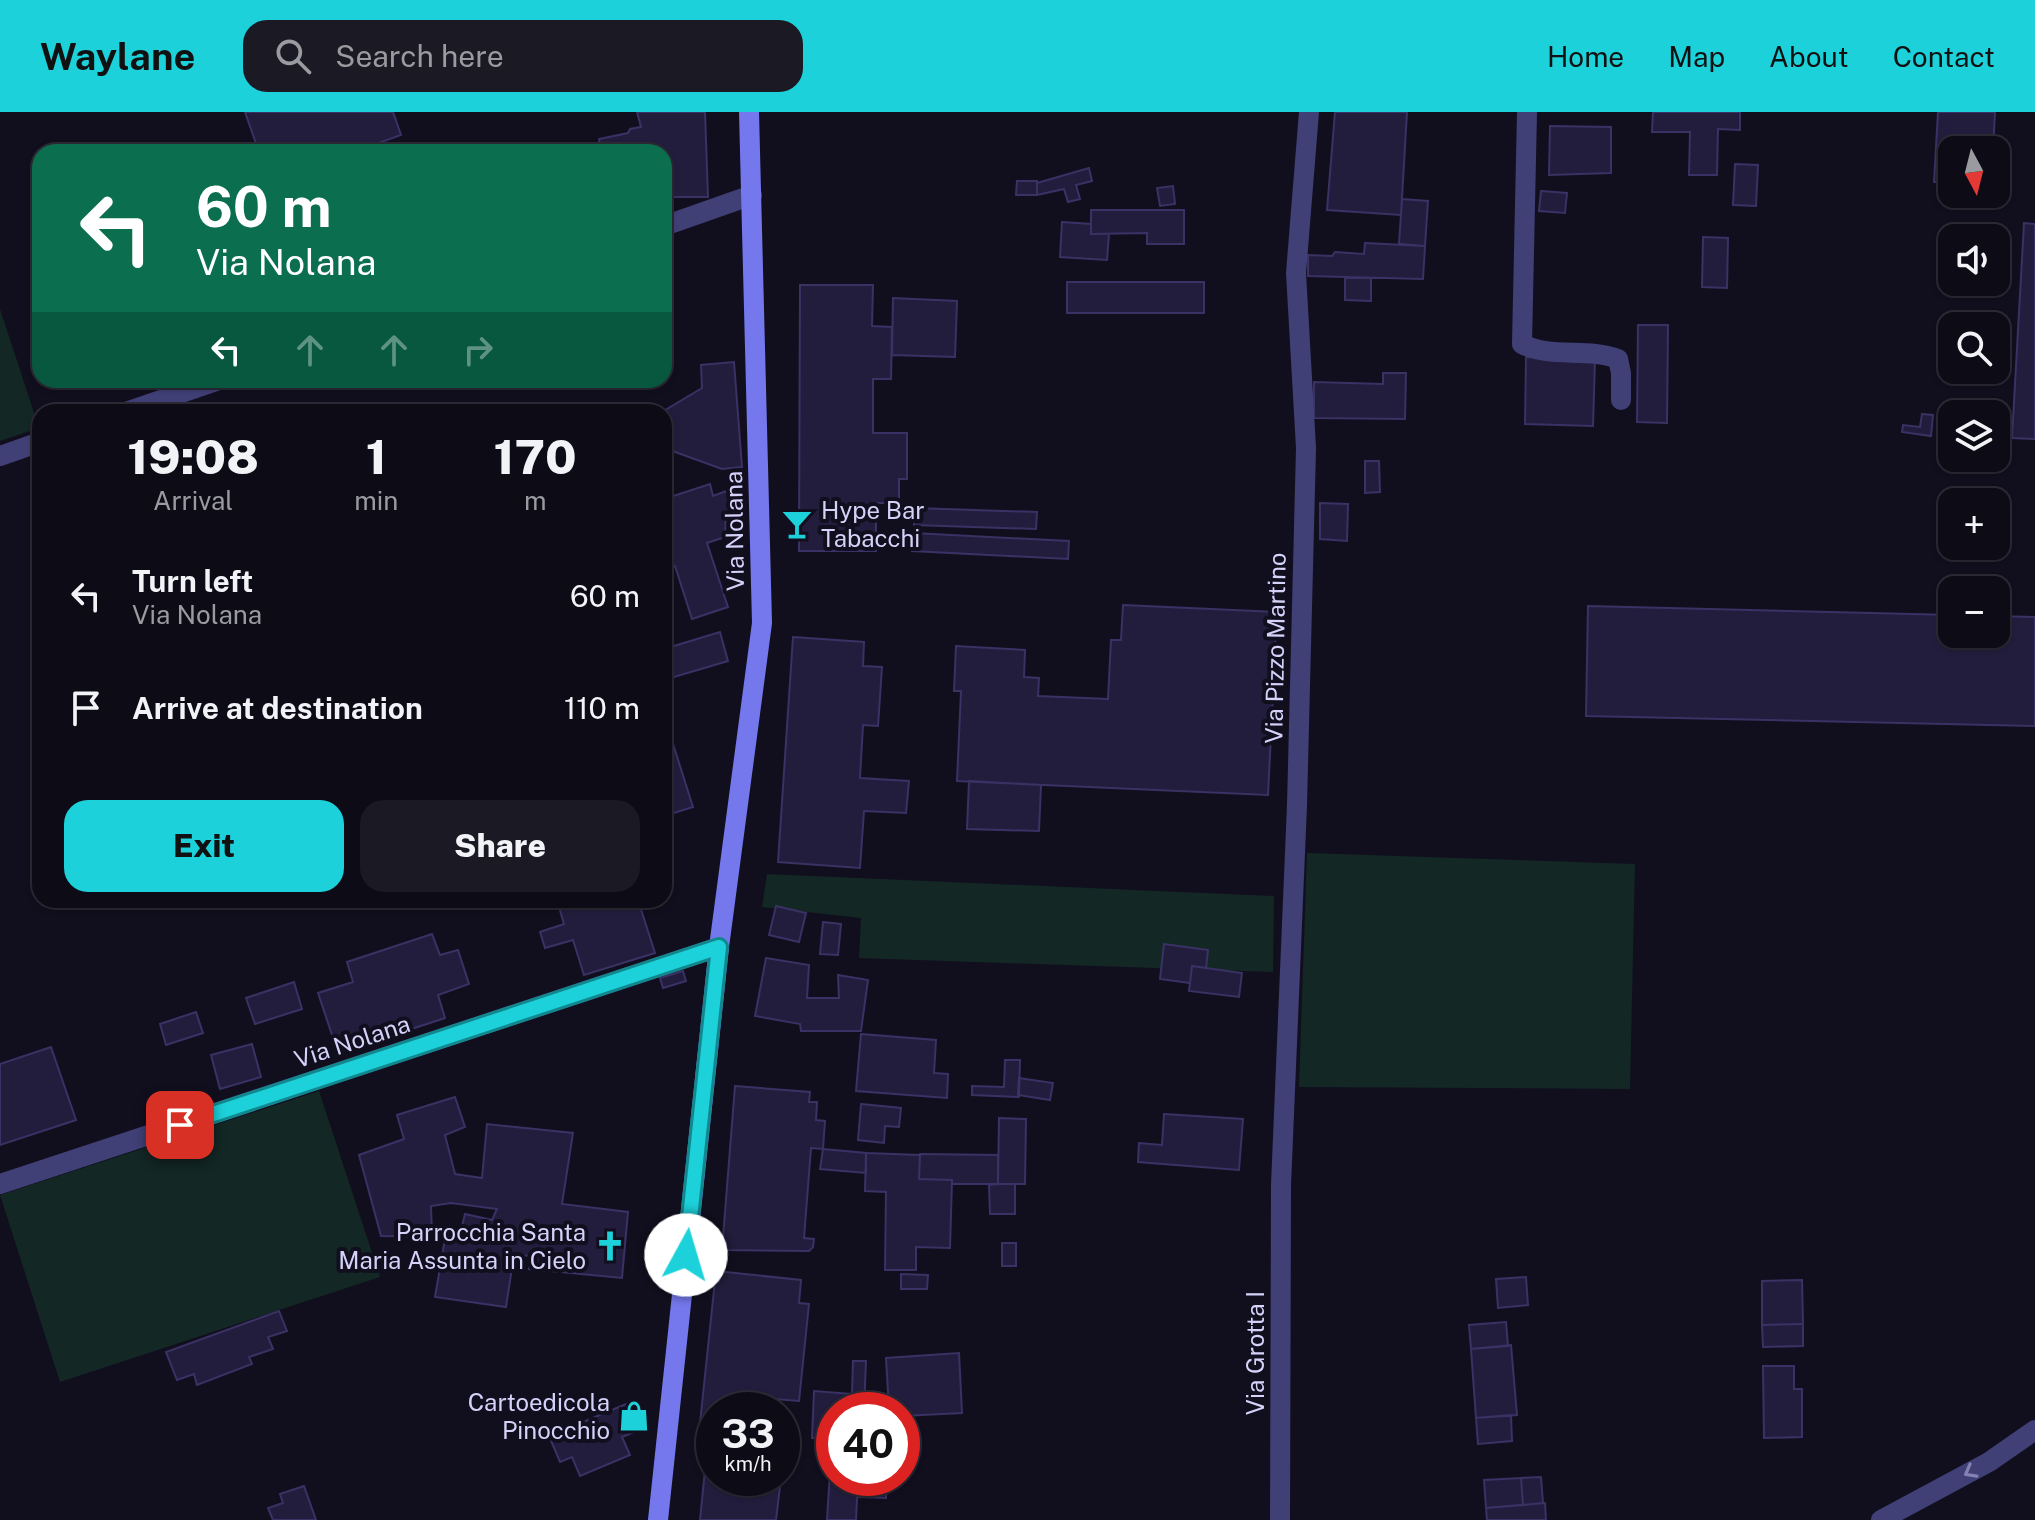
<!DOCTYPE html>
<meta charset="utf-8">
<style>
body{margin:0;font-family:"Public Sans",sans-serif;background:#1b1923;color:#f1f3f6;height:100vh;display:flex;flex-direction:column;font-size:30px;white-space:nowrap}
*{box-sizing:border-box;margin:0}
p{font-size:26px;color:#9a9ba1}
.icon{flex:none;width:44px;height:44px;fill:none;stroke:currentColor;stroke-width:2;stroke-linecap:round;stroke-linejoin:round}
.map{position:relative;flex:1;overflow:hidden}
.details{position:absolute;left:32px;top:292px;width:640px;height:504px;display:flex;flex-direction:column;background:#0d0b16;border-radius:24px;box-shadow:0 2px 6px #0004,0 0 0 2px #2d2b35}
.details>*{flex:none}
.banner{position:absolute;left:32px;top:32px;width:640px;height:244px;border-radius:24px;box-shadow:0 2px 6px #0004,0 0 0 2px #2d2b35;background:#0b6e4f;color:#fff;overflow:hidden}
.needle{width:52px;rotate:173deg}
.fabs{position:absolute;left:1938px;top:24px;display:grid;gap:16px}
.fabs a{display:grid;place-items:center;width:72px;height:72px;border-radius:16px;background:#0d0b16;box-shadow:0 2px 6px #0004,0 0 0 2px #2d2b35;font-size:40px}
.speed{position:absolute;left:696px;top:1280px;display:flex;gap:16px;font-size:40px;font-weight:700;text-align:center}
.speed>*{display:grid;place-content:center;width:104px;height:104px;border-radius:50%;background:#0d0b16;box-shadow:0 2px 6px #0004,0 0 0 2px #2d2b35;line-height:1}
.speed small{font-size:20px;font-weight:400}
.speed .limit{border:12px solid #d22;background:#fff;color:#111}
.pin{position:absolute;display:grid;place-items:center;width:68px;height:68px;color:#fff;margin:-34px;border-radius:16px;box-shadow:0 4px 12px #0006}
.me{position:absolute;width:88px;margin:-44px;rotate:6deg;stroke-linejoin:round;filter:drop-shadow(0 0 6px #0008)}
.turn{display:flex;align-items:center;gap:28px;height:168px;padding:0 32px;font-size:36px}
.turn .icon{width:104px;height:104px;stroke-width:2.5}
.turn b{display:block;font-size:56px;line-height:68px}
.lanes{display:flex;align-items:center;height:76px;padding:0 32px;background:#0003;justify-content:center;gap:40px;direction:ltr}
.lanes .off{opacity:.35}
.eta{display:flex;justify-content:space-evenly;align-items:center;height:136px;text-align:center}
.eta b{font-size:48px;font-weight:800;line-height:56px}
.button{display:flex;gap:16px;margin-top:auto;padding:16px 32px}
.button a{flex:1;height:92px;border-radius:24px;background:#1cd1da;color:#111;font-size:32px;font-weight:800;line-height:92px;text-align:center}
.button a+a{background:#1b1923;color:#f1f3f6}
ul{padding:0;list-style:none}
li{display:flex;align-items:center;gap:24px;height:112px;padding:0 32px}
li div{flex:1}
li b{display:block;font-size:30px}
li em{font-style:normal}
header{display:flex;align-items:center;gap:48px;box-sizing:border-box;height:112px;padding:0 40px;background:#1cd1da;color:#111}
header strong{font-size:38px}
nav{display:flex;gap:44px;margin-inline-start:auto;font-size:28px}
.search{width:560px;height:72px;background:#1b1923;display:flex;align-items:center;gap:20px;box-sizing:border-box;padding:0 28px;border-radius:24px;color:#9a9ba1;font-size:30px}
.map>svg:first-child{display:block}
</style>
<header>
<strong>Waylane</strong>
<div class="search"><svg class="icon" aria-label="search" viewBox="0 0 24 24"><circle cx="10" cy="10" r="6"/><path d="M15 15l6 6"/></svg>Search here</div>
<nav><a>Home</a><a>Map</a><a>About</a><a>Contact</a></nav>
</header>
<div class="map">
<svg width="2035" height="1408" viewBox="0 0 2035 1408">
<rect width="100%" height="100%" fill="#110f1e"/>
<!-- green -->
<path fill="#132725" d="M0,197L39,316L0,329Z
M1307,741L1635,752L1630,977L1299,975Z
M767,762L1274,784L1273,860L859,846L861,806L762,795Z
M319,979L380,1165L60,1270L0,1083Z"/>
<!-- building -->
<path fill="#221d3c" stroke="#3a3265" stroke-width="2" d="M245,0H393L401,23L354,40H259Z
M637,0H705L708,85H664V40H601L599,27L628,21L630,17L641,15Z
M1335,0H1407L1401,103L1327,98Z
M1653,0H1740V18L1718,17L1717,63H1689L1690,20H1652Z
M1938,0H1995L1993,38H1952V82H1991V86L1946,84L1947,70H1934Z
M1550,14L1611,15V61L1549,63Z
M1735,52L1758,53L1756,94L1733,93Z
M1089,56L1092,69L1076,73L1080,87L1068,90L1064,77L1037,83V71Z
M1017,69H1037V83H1016Z
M1173,74L1175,92L1160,94L1157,76Z
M1541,79L1567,81L1565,101L1539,99Z
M1402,87L1428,89L1425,134L1399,132Z
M1091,98H1184V132H1147V121L1091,122Z
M1062,110L1091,112V122H1109L1107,148L1060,145Z
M2024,111L2035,112V327L2012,326Z
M1703,125L1728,126L1727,176L1702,175Z
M1365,131L1425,134L1423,167L1308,164V143L1332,144L1335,140L1364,142Z
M1345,165L1371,166V189L1345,188Z
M1067,170H1204V201H1067Z
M800,173H873L872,214L892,215L891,267H873V321H907V367H899V391H876V439H799Z
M893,186L957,189L955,245L892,243Z
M1638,213H1668L1667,311L1637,310Z
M1526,245L1595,247L1593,314L1525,312Z
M734,250L742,355L722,357L664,336L662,300L702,276L701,253Z
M1383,261H1406L1405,307L1314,306V270L1383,272Z
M1922,302L1933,303L1931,324L1902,320L1903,313L1920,315Z
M1365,349H1379L1380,380L1365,381Z
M710,372L713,384L726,379L732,398L726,400L725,425L707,431L728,495L692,507L675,454L664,458V387Z
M1320,391L1348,392L1347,429L1320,427Z
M914,396L1037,400L1036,417L914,413Z
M913,421L1069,429L1068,447L912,439Z
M1123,493L1277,500L1268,683L957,669L961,579H954L956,534L1025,538L1024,565L1039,566L1038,584L1108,587L1111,528H1121Z
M1588,494L1952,503V522H1996V504L2035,505V614L1586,604Z
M720,520L728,549L664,568V550L667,549L664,537Z
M793,525L864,530L863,554L882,555L878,614L863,613L860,666L909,669L906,701L864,699L860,756L778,750Z
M668,616L693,695L664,704V617Z
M969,669L1041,673L1039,719L967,717Z
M557,788H638L655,841L584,863L573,828L545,836L540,820L564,812Z
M776,794L806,801L799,830L769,823Z
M823,810L841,812L838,843L820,842Z
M432,822L440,843L458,838L469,872L438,883L445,906L338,941L318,881L353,870L347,850Z
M1164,832L1208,838L1206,856L1192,854L1190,871L1160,867Z
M766,846L809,853L807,886H839L838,863L868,868L861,919H801L800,912L755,904Z
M1192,854L1242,861L1239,885L1189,879Z
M683,859L686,869L663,876L660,866Z
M294,870L302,897L255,912L246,886Z
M196,900L203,921L166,933L160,912Z
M861,922L936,928L934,961L948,962L947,986L856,979Z
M252,932L261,965L220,977L211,943Z
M51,935L76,1008L0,1033V952Z
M1005,948H1020L1019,985L972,983V974L1004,975Z
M1019,966L1053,971L1050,988L1018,983Z
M735,974L810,980L809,990H817L816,1008L825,1009L823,1037L811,1036L804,1126L814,1127L813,1135L809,1139L722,1138Z
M455,985L465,1015L445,1023L455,1062L482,1066L487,1012L573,1021L562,1092L628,1100L622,1166L529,1157L531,1144L514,1143L506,1195L435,1185L446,1121L460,1123L465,1102L492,1108L497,1097L451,1091L431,1094L432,1125L381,1124L359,1043L404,1027L397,1003Z
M861,992L901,996L899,1015L885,1014L884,1031L858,1028Z
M1164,1002L1243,1007L1239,1058L1138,1050L1139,1031L1162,1033Z
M999,1006L1026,1007L1025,1072H998Z
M823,1037L866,1041V1061L820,1057Z
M866,1041L920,1043L919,1067L952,1068L950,1136L916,1135V1158H885L886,1080L865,1079Z
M920,1042L998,1043V1072H952V1068L919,1067Z
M998,1072H1015V1102H990L989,1073Z
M1002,1131H1016V1154H1002Z
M716,1159L801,1168L799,1191L809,1192L799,1289L774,1287L773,1298H714V1312L700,1311Z
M901,1162L928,1163L927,1177H901Z
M1526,1165L1528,1193L1498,1196L1496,1167Z
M1802,1168L1803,1212L1762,1213V1169Z
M279,1199L287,1219L268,1225L273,1237L249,1245L252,1252L197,1273L194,1262L177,1268L166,1240Z
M1506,1210L1508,1234L1471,1237L1469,1213Z
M1803,1212V1234L1763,1235L1762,1213Z
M1511,1233L1517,1303L1476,1306L1471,1237Z
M959,1241L962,1301L902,1304V1298H889L886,1246Z
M853,1249H866L864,1298H834V1327L812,1326L814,1279L852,1282Z
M1763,1254H1794V1277H1802V1325L1764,1326Z
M626,1292L637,1319L622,1325L630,1343L580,1364L572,1345L560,1350L549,1324Z
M1511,1303L1512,1329L1478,1332L1476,1306Z
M708,1328L714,1329V1366H781L776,1408H700Z
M830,1360H834V1366H858L856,1408H827Z
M1541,1365L1543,1391L1523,1393L1521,1366Z
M858,1366H887L886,1386L857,1385Z
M1521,1366L1523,1393L1486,1396L1484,1368Z
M304,1374L316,1408H273L268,1396L283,1391L280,1382Z
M1545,1391L1546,1408H1487L1486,1396Z"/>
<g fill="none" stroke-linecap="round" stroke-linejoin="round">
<!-- lane -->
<path stroke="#404077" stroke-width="20" d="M1527,0L1522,232C1551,247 1587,235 1618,247L1621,261V288"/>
<!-- street -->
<path stroke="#404077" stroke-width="20" d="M664,114L752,83
M126,300L219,268
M0,344L40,330
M0,1072L719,835
M1280,1408L1281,1073L1297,693L1306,336L1296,161L1309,0
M1881,1408L1989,1350L2035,1318"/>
<!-- secondary -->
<path stroke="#7578ed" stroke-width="20" d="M658,1408L719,835L762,511L749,0"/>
</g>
<!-- one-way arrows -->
<defs><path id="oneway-chevron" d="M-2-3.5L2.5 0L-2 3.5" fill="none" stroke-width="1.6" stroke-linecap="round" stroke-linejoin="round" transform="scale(2)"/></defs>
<use stroke="#8382b2" href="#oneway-chevron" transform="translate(1970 1360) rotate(151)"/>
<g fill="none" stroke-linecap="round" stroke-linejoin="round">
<!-- route casing -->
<g stroke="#12888e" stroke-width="20">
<path id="route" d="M180,1013L719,835L686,1143"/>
</g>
<!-- route -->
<use href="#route" stroke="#1cd1da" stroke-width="14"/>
</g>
<!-- icons -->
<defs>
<g id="bar-bare" transform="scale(2.4)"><path d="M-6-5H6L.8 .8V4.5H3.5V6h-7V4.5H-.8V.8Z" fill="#1cd1da" stroke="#110f1e" stroke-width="2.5" paint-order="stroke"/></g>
<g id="church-bare" transform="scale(2.4)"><path d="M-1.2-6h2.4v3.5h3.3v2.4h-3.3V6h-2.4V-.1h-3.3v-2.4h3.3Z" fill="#1cd1da" stroke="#110f1e" stroke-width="2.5" paint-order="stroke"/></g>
<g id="shop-bare" transform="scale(2.4)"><path d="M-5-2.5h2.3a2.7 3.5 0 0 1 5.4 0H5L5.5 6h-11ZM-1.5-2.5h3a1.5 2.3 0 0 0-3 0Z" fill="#1cd1da" stroke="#110f1e" stroke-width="2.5" paint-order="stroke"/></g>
</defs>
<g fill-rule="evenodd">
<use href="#bar-bare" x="797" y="412"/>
<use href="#church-bare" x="610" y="1134"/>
<use href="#shop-bare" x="634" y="1304"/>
</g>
<g text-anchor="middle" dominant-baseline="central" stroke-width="8" stroke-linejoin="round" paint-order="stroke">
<!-- poi labels -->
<g font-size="24" fill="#d4d2f9" stroke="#110f1e" text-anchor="end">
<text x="821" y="398" text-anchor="start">Hype Bar<tspan x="821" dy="28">Tabacchi</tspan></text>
<text x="586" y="1120">Parrocchia Santa<tspan x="586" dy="28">Maria Assunta in Cielo</tspan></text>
<text x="610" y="1290">Cartoedicola<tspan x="610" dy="28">Pinocchio</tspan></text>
</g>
<!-- street labels -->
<g font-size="24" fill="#d4d2f9" stroke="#110f1e">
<text transform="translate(734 419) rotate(-91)">Via Nolana</text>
<text transform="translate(1275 536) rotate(-89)">Via Pizzo Martino</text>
<text transform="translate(352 929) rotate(-18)">Via Nolana</text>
<text transform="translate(1255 1241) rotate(-90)">Via Grotta I</text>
</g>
</g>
</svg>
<div class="fabs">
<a><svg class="needle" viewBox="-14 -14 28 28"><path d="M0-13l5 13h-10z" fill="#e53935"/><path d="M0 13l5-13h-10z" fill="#9a9ba1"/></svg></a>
<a><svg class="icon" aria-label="sound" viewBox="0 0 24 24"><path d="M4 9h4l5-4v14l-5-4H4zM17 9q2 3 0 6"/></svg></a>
<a><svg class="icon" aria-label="search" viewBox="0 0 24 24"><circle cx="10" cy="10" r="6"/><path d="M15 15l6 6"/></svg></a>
<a><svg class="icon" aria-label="layers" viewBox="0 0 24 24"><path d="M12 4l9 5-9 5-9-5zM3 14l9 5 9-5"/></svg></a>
<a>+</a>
<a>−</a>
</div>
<div class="speed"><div>33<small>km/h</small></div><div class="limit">40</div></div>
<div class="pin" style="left:180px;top:1013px;background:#d93025"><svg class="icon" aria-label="arrive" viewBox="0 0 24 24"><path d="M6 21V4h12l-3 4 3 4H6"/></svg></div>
<svg class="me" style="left:686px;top:1143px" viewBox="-20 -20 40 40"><circle r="19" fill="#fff"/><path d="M0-13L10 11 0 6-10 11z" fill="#1cd1da"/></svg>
<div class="banner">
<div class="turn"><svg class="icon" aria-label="left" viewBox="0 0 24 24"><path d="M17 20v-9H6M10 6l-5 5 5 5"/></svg><div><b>60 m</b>Via Nolana</div></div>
<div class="lanes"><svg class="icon" aria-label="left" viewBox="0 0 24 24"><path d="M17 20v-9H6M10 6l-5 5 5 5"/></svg><svg class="icon off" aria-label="ahead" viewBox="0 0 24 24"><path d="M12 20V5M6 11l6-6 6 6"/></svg><svg class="icon off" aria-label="ahead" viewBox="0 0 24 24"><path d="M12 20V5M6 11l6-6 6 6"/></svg><svg class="icon off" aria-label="right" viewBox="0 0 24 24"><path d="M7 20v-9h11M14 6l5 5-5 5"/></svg></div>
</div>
<section class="details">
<div class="eta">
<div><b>19:08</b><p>Arrival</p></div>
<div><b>1</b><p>min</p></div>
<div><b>170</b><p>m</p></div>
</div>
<ul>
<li><svg class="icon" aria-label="left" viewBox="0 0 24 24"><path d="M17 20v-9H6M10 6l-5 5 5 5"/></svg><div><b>Turn left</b><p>Via Nolana</p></div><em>60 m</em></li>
<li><svg class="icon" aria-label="arrive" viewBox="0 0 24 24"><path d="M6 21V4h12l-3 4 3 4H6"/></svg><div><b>Arrive at destination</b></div><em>110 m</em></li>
</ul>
<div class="button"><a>Exit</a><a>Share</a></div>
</section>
</div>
